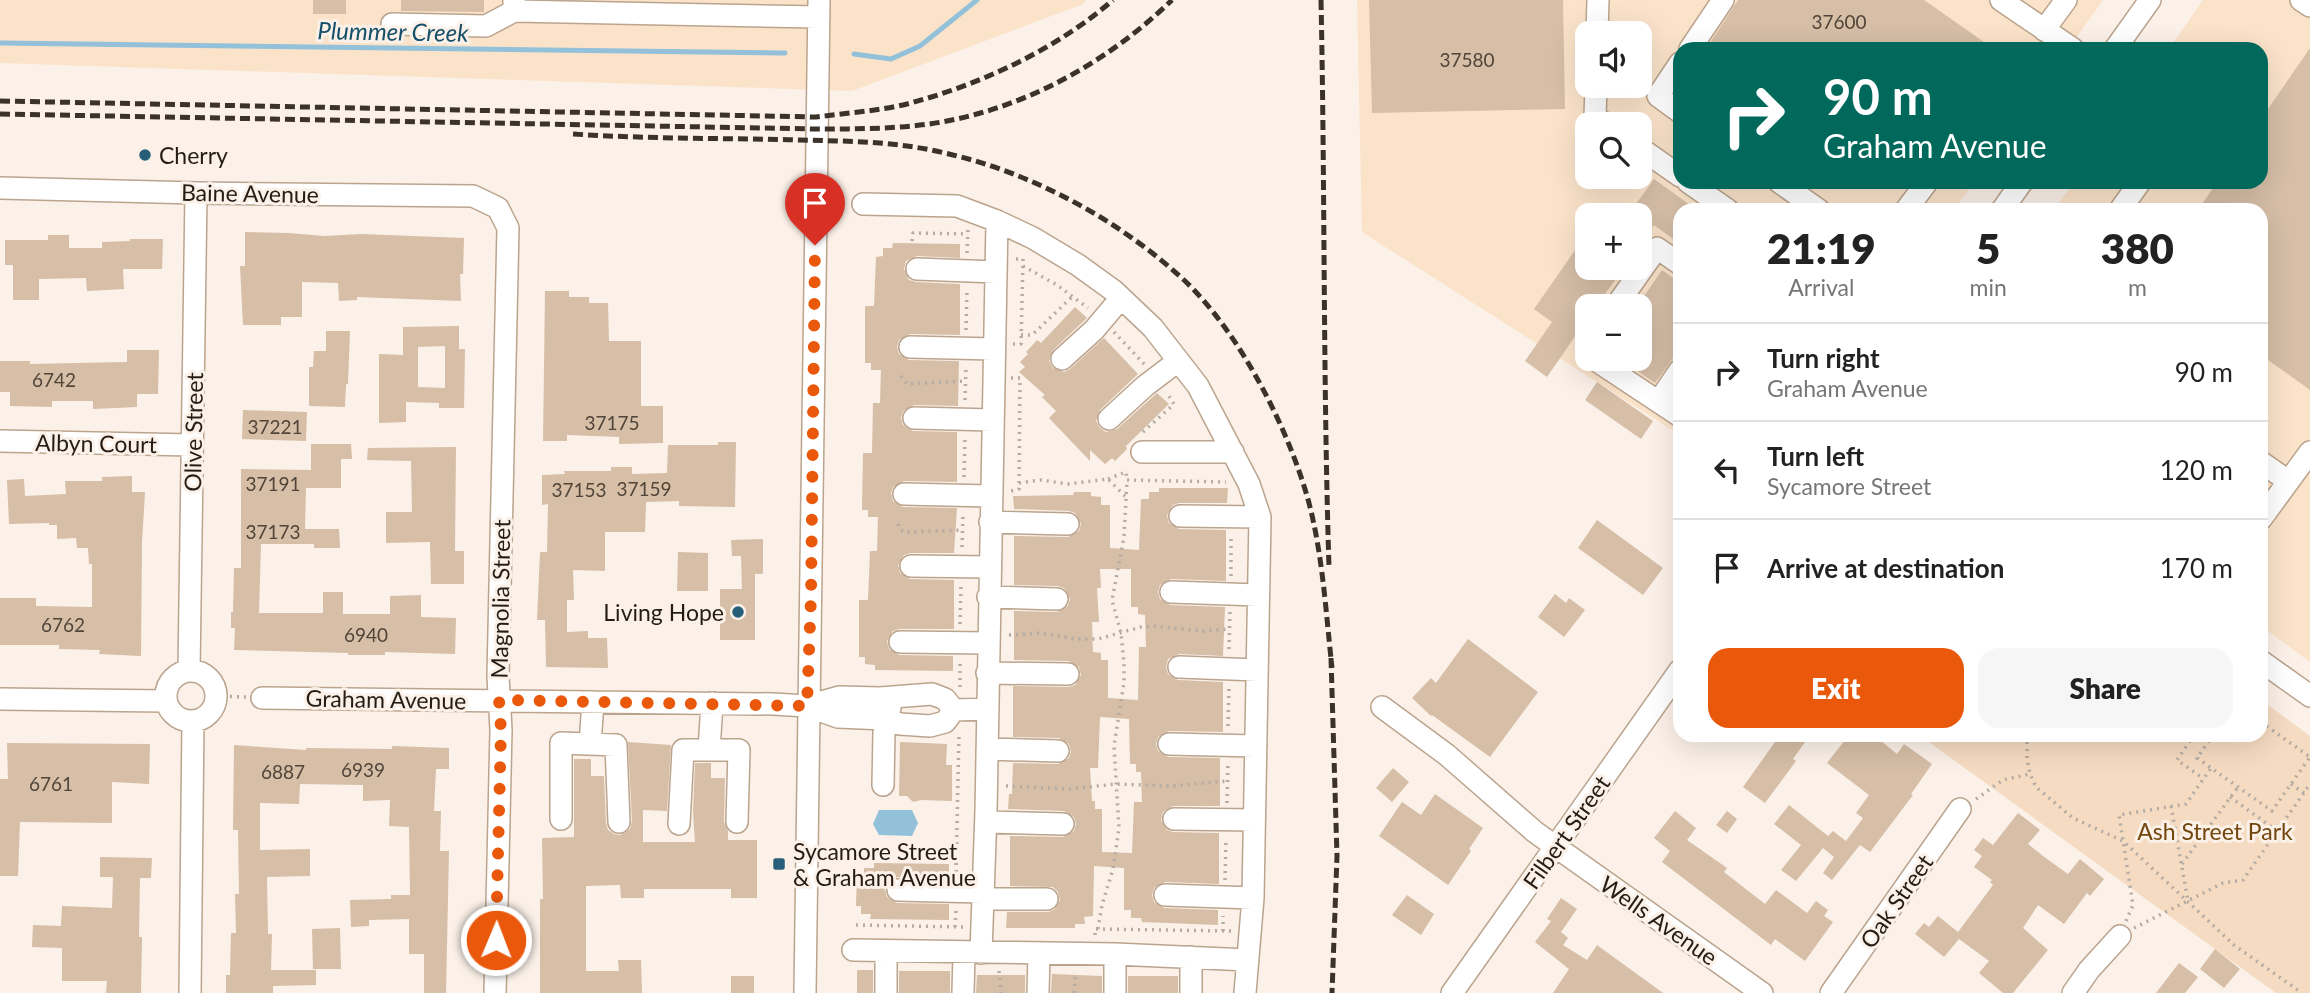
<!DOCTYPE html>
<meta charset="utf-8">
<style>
body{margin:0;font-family:Lato,sans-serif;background:#f6f6f6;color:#222;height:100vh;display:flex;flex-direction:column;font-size:26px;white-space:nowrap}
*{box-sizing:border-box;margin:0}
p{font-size:23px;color:#767676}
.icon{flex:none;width:38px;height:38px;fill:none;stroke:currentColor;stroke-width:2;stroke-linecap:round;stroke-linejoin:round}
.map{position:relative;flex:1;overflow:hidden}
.sheet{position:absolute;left:1673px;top:203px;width:595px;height:539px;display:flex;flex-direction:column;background:#fff;border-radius:21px;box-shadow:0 7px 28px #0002}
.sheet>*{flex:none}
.top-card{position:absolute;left:1673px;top:42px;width:595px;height:147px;border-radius:21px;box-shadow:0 7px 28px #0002;background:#00695c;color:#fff;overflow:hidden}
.fabs{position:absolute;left:1575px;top:21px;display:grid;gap:14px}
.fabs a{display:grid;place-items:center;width:77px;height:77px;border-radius:14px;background:#fff;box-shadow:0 7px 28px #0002;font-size:35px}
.pin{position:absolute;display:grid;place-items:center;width:60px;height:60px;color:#fff;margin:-72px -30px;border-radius:50% 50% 50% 0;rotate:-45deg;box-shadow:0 0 7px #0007}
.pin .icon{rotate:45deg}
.me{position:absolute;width:77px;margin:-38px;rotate:1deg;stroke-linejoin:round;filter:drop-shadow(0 0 5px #0008)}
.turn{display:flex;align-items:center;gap:24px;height:147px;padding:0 35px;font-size:32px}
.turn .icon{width:91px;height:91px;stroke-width:2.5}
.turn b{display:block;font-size:49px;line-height:60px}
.eta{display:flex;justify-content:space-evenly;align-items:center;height:119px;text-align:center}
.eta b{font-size:42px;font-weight:800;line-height:49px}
.button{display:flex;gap:14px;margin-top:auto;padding:14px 35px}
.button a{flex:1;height:80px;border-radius:21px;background:#ea580c;color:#fff;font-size:28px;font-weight:800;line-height:80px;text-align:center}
.button a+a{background:#f6f6f6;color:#222}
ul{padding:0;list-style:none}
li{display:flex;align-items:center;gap:21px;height:98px;padding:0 35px;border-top:2px solid #e0e0e0}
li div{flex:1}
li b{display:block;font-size:26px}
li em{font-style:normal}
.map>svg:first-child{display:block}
</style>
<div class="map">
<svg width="2310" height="993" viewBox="0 0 2310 993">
<rect width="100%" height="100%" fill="#fbf1e8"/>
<!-- built -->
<path fill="#fbe3ca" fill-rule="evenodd" d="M0,0H1086L1083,4L852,91L0,63Z
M1357,0H2103L2068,49H1680V182H1974L1954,210H1680V435L1362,232ZM1587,33H1640V86H1587ZM1587,124H1640V177H1587ZM1587,215H1640V268H1587ZM1587,306H1640V359H1587Z
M2203,0H2310V662L2261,626V210H2054L2074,182H2261V49H2169Z"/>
<!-- green -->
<path fill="#f5dbc1" d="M2261,700L2310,736V993H2276L1919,735H2261Z"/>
<!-- water -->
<path fill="#93c1da" d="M879,810H912L918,823L912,836L879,835L873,824Z"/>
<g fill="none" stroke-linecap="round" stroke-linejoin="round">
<!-- stream -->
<path stroke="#93c1da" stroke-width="5" d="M0,43L785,53
M854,54L891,59L920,46L977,0"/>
</g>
<!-- building -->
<path fill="#d6bea7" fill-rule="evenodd" d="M313,0H346V14H313Z
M401,0H484V12L401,11Z
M1369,0H1563L1565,109L1372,113Z
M1738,0H1924L1994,49H1706Z
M2310,48V390L2261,355V210H2198L2217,182H2261V119Z
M1654,179L1697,210H1680V244L1654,225L1640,245V215H1628Z
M245,232L288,233L324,236L361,234L464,238L463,274H460L461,301L357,297V300L339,301L338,283L302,282V317H281V325H243L240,266H245Z
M1587,233V268H1624L1596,306H1587V319L1547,377L1525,361L1552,322L1534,309Z
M48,235H69V248H102V242L130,241V239H163L162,269H123L124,289L87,291L86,278L39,279V300H13V265H5V240H48Z
M893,243L960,244V258L917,256L906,261L904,269L909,280L916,282L960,284V335L910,334L899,340L897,347L899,354L909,360L959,361L958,406L914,405L903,411L901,418L903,425L913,431L957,432V482L904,481L893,487L891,493L893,501L903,507L957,508L954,553H910L904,555L898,565L900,573L910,579L954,580V629H899L893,631L887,641L889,649L899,655L953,656V671L875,670V665L865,664V657H859V600H868L870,551H877L878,517H868V510H862L863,453H872L873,403H880L881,370H871V363H865V306H874L876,257L883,256V248H892Z
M1662,270L1680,283V349L1655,383L1620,359H1640V302Z
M545,291H569V297H589V303H608L609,341H641V406H663V443L619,444V437L567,435V441H543Z
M1075,307L1087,318L1053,350L1049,361L1053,368L1064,372L1070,369L1104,338L1138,374L1100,410L1096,421L1100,428L1106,432L1117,429L1157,393L1169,404L1126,446L1127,449L1115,461L1112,458L1105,464L1090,450V461L1049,418L1056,411L1042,397L1045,395L1019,372L1025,367L1020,362L1028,354L1026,352L1037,340L1041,343Z
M459,326V349H465L464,408H439V403L406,402V422L379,423V354L403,355V327ZM445,346V388L418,387V347Z
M326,331H350L348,384H346L345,407L309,406V367H313L314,351H326Z
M127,350H159L158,394H137V407L93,409V401H52V407L10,406V392H0V361H30V364L127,362Z
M1597,382L1653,421L1641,439L1585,400Z
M243,410L307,412L306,441L242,439Z
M718,442H736L735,507L679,506V501L646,502L645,532H605V571L573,570L574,600H567V632L588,631V638H607L608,668L546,667L545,620H537L540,552H547L548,504L542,505V475L565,474L564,471H611V467H632V474L667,473L668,445H718Z
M311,444H351L352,459H341V488H306L305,529H339L340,548H314V544H261L259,613H323V592H343V614H390V596L421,595V617L456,618L455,654L385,652V655H348V653L234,650L235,628H231V612H233L234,568H241V469L311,470Z
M456,447L455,551H464V584H431L430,542L386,543V512H412L411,461L367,460L368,448Z
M132,476V492H145L142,543L141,656L99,654L100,650L59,649V645H0V598H36V606L92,607V564H89L88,548H77L76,538L57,539V525H49V523L9,524L7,480L24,479L25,496L66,494L65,481H102V477Z
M1159,488H1228L1227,503H1179L1173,505L1167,515L1169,523L1179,529L1226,530V581L1171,579L1160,585L1158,592L1160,599L1170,605L1225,607L1223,656L1179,654L1168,659L1166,667L1168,674L1178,680L1223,682V732L1169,731L1158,737L1156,744L1158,751L1168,757L1220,758V806H1173L1163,812L1161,820L1167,830L1173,832L1219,833V884L1165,882L1154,888L1152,895L1154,902L1164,908L1218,910V925L1142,922L1141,918H1131V910H1124V868L1094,866L1093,916L1084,917L1085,924H1075V928H1006L1007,912H1048L1054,910L1060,900L1058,892L1053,887L1010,886V836L1063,837L1074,831L1076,824L1074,817L1064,811L1008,809L1009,794H1012L1013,763L1058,764L1069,758L1071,752L1069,744L1059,738L1013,737V686L1069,687L1075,685L1081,675L1079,667L1069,661L1014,660V611L1057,612L1068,606L1070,599L1064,588L1058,586L1014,585V536L1068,537L1079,531L1081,524L1075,513L1069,511L1014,509L1013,496L1073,495L1074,492H1091V496L1101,497V505H1110V548L1139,550L1141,499H1149V492H1159ZM1100,569H1131V607H1138V614L1145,615L1146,647H1139L1138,700L1108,698V660H1101V653L1093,652L1092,622H1099L1097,588H1101ZM1100,717L1129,719L1130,764H1136V772H1141L1142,802H1134L1132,853L1102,852V809H1095V801H1092L1090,768H1098Z
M1597,520L1663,568L1643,595L1578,548Z
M763,539V574H755V640H720V589H742L741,556H732L731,540Z
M678,552L708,553V591H677Z
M1555,594L1566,603L1569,598L1585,610L1564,637L1538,617Z
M1468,639L1538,692L1490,757L1432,715L1431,716L1412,698L1431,678L1436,683Z
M1780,735H1810L1793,759L1796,761L1765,803L1743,787Z
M1849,735H1874L1897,754L1904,744L1932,764L1911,794L1913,795L1870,852L1860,845L1832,880L1823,873L1834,857L1823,848L1796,881L1781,870L1801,845L1774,824L1789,805L1828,836L1833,831L1846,841L1863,818L1856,813L1869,795L1827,763Z
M628,742L671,745L667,811L643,810V842H695L693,812L695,763H711V778H725L724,822L728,831V840H757V898H731V889H644V898H621L620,885L586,886V971H619L618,960H641L642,993H540V899H543L542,838L574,837V759H591V776H604L606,823L608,830L614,834L620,835L630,829L632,821Z
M900,742L947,744L946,765H952V801L921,800L913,802L907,796H899Z
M7,743L150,744L149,784L112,782V823L20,822L18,876H0V779H8Z
M234,745L306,750V748L392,749V746L449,748V769H436L434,811H441L440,851H449L446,993H424V954H409V919L369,920V926L351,927L350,900L391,899V895H410L409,827L389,826L390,800L363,801V785L300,784L299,804L260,803V850L310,849V876L267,877L268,934H272L271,970H316V985L273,986V993H226V975H230L231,933H236L235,894H239L238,830H233Z
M1393,768L1409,782L1392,802L1376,788Z
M1435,794L1483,828L1469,849L1471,851L1448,885L1379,836L1402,802L1421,815Z
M1675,811L1696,828L1687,840L1727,868L1724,872L1765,904L1776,890L1807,913L1816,901L1828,910L1824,916L1833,922L1805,961L1775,939L1771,945L1662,862L1670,851L1654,838Z
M1727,811L1737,819L1727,833L1716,825Z
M2018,813L2040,830L2028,844L2047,859L2068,874L2080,859L2104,879L2090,896L2087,893L2064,924L2038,905L2023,928L2048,950L2013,993H2003L1979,973L1989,961L1959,939L1944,957L1915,934L1924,923L1929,927L1938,916L1958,932L1993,885L1990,882L1992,880L1974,867L1982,856L1974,850L1983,838L1993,845Z
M100,857L152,858L151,878H140L139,937H142L141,993H106L107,981H62V948L32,947L33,925L61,926L62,906L112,908L113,877H100Z
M874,863L949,864V878L898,877L887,883L885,890L887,897L897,903L949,904V920L870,919L871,914H861V906H856L857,875H864V868H874Z
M1407,895L1434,914L1421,935L1392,915Z
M1561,898L1577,909L1561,932L1568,938L1563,945L1587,960L1597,945L1663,993H1553L1569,969L1535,942L1551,921L1547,919Z
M340,928L341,969H313L312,929Z
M2215,949L2240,969L2224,988L2200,969Z
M2179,963L2198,977L2185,993H2156Z
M857,970H873V993H857Z
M899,971H950V993H899Z
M1052,974L1102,976V993H1051Z
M977,975H1025V993H976Z
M731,976H754V993H731Z
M1128,976H1178V993H1128Z"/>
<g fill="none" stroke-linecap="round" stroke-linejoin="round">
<!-- minor casing -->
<g stroke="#bba48d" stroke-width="24">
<path id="minor" d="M514,0V11L819,17
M2001,0L2073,49
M2301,0L2310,6
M392,24L486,26L514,11
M2044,30L2066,0
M1597,33L1598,0
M1690,49L1723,0
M2115,49L2150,0
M1680,63L1658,96L1680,112
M1596,86L1595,117L1606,124
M1640,148L1680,176
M1688,182L1728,210
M1779,182L1819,210
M0,188L196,193L473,196L498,208L508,228L498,676L501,730L495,993
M863,204L957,206L997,221L1033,238L1078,265L1114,291L1153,328L1198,386L1249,484L1260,517L1253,898L1245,993
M1906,210L1927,182
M2002,210L2022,182
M2120,210L2140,182
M917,269L996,272
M1616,306L1657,248L1680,264
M910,347L994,349
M1062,359L1094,330L1121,298
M1594,359L1680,416
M1659,401L1680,370
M914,418L992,420
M1109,419L1145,386L1178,361
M0,441L192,445
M1142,452H1233
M2261,462L2288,481
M904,494L990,496
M1180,516L1260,517
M2261,519L2310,452
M990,522L1068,524
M911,566L989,567
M1171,592L1258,595
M988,597L1057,599
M900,642L988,643
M2261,661L2310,696
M1179,667L1257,670
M166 696a25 25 0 1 1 50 0a25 25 0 1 1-50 0Z
M189,671L196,193
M987,673L1068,674
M262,698L773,704L807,706L838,717L885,719L900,724L930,726L945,722L954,710
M0,699L165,701
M807,706L839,697L880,698L932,694L945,699L954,710L987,709
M1382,707L1447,755L1535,832L1762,993
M590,744L593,702
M1169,744L1256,746
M987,749L1058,751
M709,750L712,703
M883,785L884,732L890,708
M561,819V743L616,745L619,822
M1174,819L1254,820
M986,822L1063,824
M679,824L683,750H739L737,822
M898,890L983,892
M1165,895L1253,898
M983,899H1047
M853,950L1115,954L1248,960
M981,953L986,811L997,221
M190,993L193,721
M805,993L819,0
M886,993V951
M963,993L964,953
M1038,993L1039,954
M1115,993V954
M1191,993V957
M1452,993L1680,670
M1831,993L1960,809
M2073,993L2089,970L2120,936"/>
</g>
<!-- path -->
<path stroke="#b4aba2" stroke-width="3.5" stroke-dasharray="2 5" stroke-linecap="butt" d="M912,241L913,233L968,234
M967,253L968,229
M1023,266L1057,285L1088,308
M966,330L967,289
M1114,332L1145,365
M1021,335H1032L1073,296
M1013,344H1021L1023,259H1016
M901,376L907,384L965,381
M1011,378H1020L1019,489L1011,491
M965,400L966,366
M1143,432L1174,404L1167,393
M964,477L965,436
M1108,479L1126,472L1127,480
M1019,483L1041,480L1068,484L1108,479L1126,497
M898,524L899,528L904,532L963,530
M962,547L963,513
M1231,576V534
M960,624L961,586
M1009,635L1040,633L1076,639H1098L1141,627L1152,626L1203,631L1229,629
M1229,649L1230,611
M960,687V660
M216,696L246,697
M2261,722L2310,757
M1228,726L1229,688
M2027,735V758L2030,774L2036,787L2073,818L2123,841L2234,945L2302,993
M2194,735L2177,760L2204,779
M2213,735L2197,758L2272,811L2310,757
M2291,784L2304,793
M1006,786L1070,789L1116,784L1171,786L1227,781
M2230,797L2277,831
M1976,799L2003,780L2030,774
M1227,803L1228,762
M2171,806L2188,901
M2182,864L2238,787
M956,872L959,733
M1225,880L1226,839
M2126,921L2133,905L2119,815L2186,804L2211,768
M856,925L963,927
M955,927L956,908
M2134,928L2223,883L2243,880L2310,784
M1098,929L1102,905L1113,869L1119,828L1114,746L1124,682V663L1121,633L1112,600L1124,537L1127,480L1226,482
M1223,931V916
M1095,935V929L1231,931
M999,971L1001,993
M1074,993L1076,972"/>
<!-- minor -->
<use href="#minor" stroke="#fff" stroke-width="21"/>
<!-- rail -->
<path stroke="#3b332a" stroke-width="5" stroke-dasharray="10 5" stroke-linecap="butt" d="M1321,0C1325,189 1323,378 1329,567
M0,101L816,117C846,113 878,111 907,104C982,84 1055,50 1113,0
M0,114L816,129C848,129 881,129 912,126C1010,117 1103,67 1172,0
M573,134C649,139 724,138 799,140C835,141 872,141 907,146C1008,160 1109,211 1184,280C1240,333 1289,429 1309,503C1323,557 1326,614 1332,668
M1331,658L1337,856L1332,993"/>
</g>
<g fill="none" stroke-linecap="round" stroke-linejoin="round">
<!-- route -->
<path stroke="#ea580c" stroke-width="12" stroke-dasharray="0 21.6" d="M496,940L501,730L499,700L807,706L811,597L815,245"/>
</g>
<!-- markers -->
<g fill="#275f79" stroke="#fbf1e8" stroke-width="2.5">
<circle cx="145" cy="155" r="7"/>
<circle cx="738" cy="612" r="7"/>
<rect x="772" y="857" width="14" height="14" rx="3.5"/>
</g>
<g text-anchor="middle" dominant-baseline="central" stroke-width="6" stroke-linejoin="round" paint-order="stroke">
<!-- number labels -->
<g font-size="19" fill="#514539">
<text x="1839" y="21">37600</text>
<text x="1467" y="59">37580</text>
<text x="54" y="379">6742</text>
<text x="612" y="422">37175</text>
<text x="275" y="426">37221</text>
<text x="273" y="483">37191</text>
<text x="644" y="488">37159</text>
<text x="579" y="489">37153</text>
<text x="273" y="531">37173</text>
<text x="63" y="624">6762</text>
<text x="366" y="634">6940</text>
<text x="363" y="769">6939</text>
<text x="283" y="771">6887</text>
<text x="51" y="783">6761</text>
</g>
<!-- poi labels -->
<g font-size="23" fill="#251d14" stroke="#fbf1e8" text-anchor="start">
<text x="159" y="155">Cherry</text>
<text x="724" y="612" text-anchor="end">Living Hope</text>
<text x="793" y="851">Sycamore Street<tspan x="793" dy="26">&amp; Graham Avenue</tspan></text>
</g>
<!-- street labels -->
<g font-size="23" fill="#251d14" stroke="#fbf1e8">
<text transform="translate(250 193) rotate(1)">Baine Avenue</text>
<text transform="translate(193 432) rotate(-89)">Olive Street</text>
<text transform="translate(96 443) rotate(1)">Albyn Court</text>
<text transform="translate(500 599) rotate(-89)">Magnolia Street</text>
<text transform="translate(386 699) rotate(1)">Graham Avenue</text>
<text transform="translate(1566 832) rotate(-55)">Filbert Street</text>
<text transform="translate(1896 901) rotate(-55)">Oak Street</text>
<text transform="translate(1659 920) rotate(35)">Wells Avenue</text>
</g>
<!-- park labels -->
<g font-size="23" fill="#72460d" stroke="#fbf1e8">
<text x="2215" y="831">Ash Street Park</text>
</g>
<!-- water labels -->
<g font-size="24" font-style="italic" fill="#154f69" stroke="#fbf1e8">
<text transform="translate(393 31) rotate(1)">Plummer Creek</text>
</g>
</g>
</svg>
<div class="fabs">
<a><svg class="icon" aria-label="sound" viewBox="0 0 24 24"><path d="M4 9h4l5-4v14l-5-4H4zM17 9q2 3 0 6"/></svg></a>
<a><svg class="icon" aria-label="search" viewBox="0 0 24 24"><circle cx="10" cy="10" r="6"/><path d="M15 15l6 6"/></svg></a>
<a>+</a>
<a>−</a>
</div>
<div class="pin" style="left:815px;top:245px;background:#d93025"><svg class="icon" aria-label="arrive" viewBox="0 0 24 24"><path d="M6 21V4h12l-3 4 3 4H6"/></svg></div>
<svg class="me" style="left:496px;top:940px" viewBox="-20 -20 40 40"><circle r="17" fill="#ea580c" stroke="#fff" stroke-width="3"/><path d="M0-11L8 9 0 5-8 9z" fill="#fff"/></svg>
<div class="top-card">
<div class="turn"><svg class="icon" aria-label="right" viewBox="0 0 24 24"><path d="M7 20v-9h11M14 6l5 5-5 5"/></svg><div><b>90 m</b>Graham Avenue</div></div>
</div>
<section class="sheet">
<div class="eta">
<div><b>21:19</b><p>Arrival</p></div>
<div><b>5</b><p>min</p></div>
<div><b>380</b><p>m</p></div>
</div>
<ul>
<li><svg class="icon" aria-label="right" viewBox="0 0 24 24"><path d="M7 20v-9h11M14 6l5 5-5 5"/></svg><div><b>Turn right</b><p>Graham Avenue</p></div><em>90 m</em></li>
<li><svg class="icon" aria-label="left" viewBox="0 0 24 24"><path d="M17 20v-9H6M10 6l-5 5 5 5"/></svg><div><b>Turn left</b><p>Sycamore Street</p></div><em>120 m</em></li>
<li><svg class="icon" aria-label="arrive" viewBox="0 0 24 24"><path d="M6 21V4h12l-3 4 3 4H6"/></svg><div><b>Arrive at destination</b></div><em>170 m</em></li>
</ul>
<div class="button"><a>Exit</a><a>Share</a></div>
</section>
</div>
